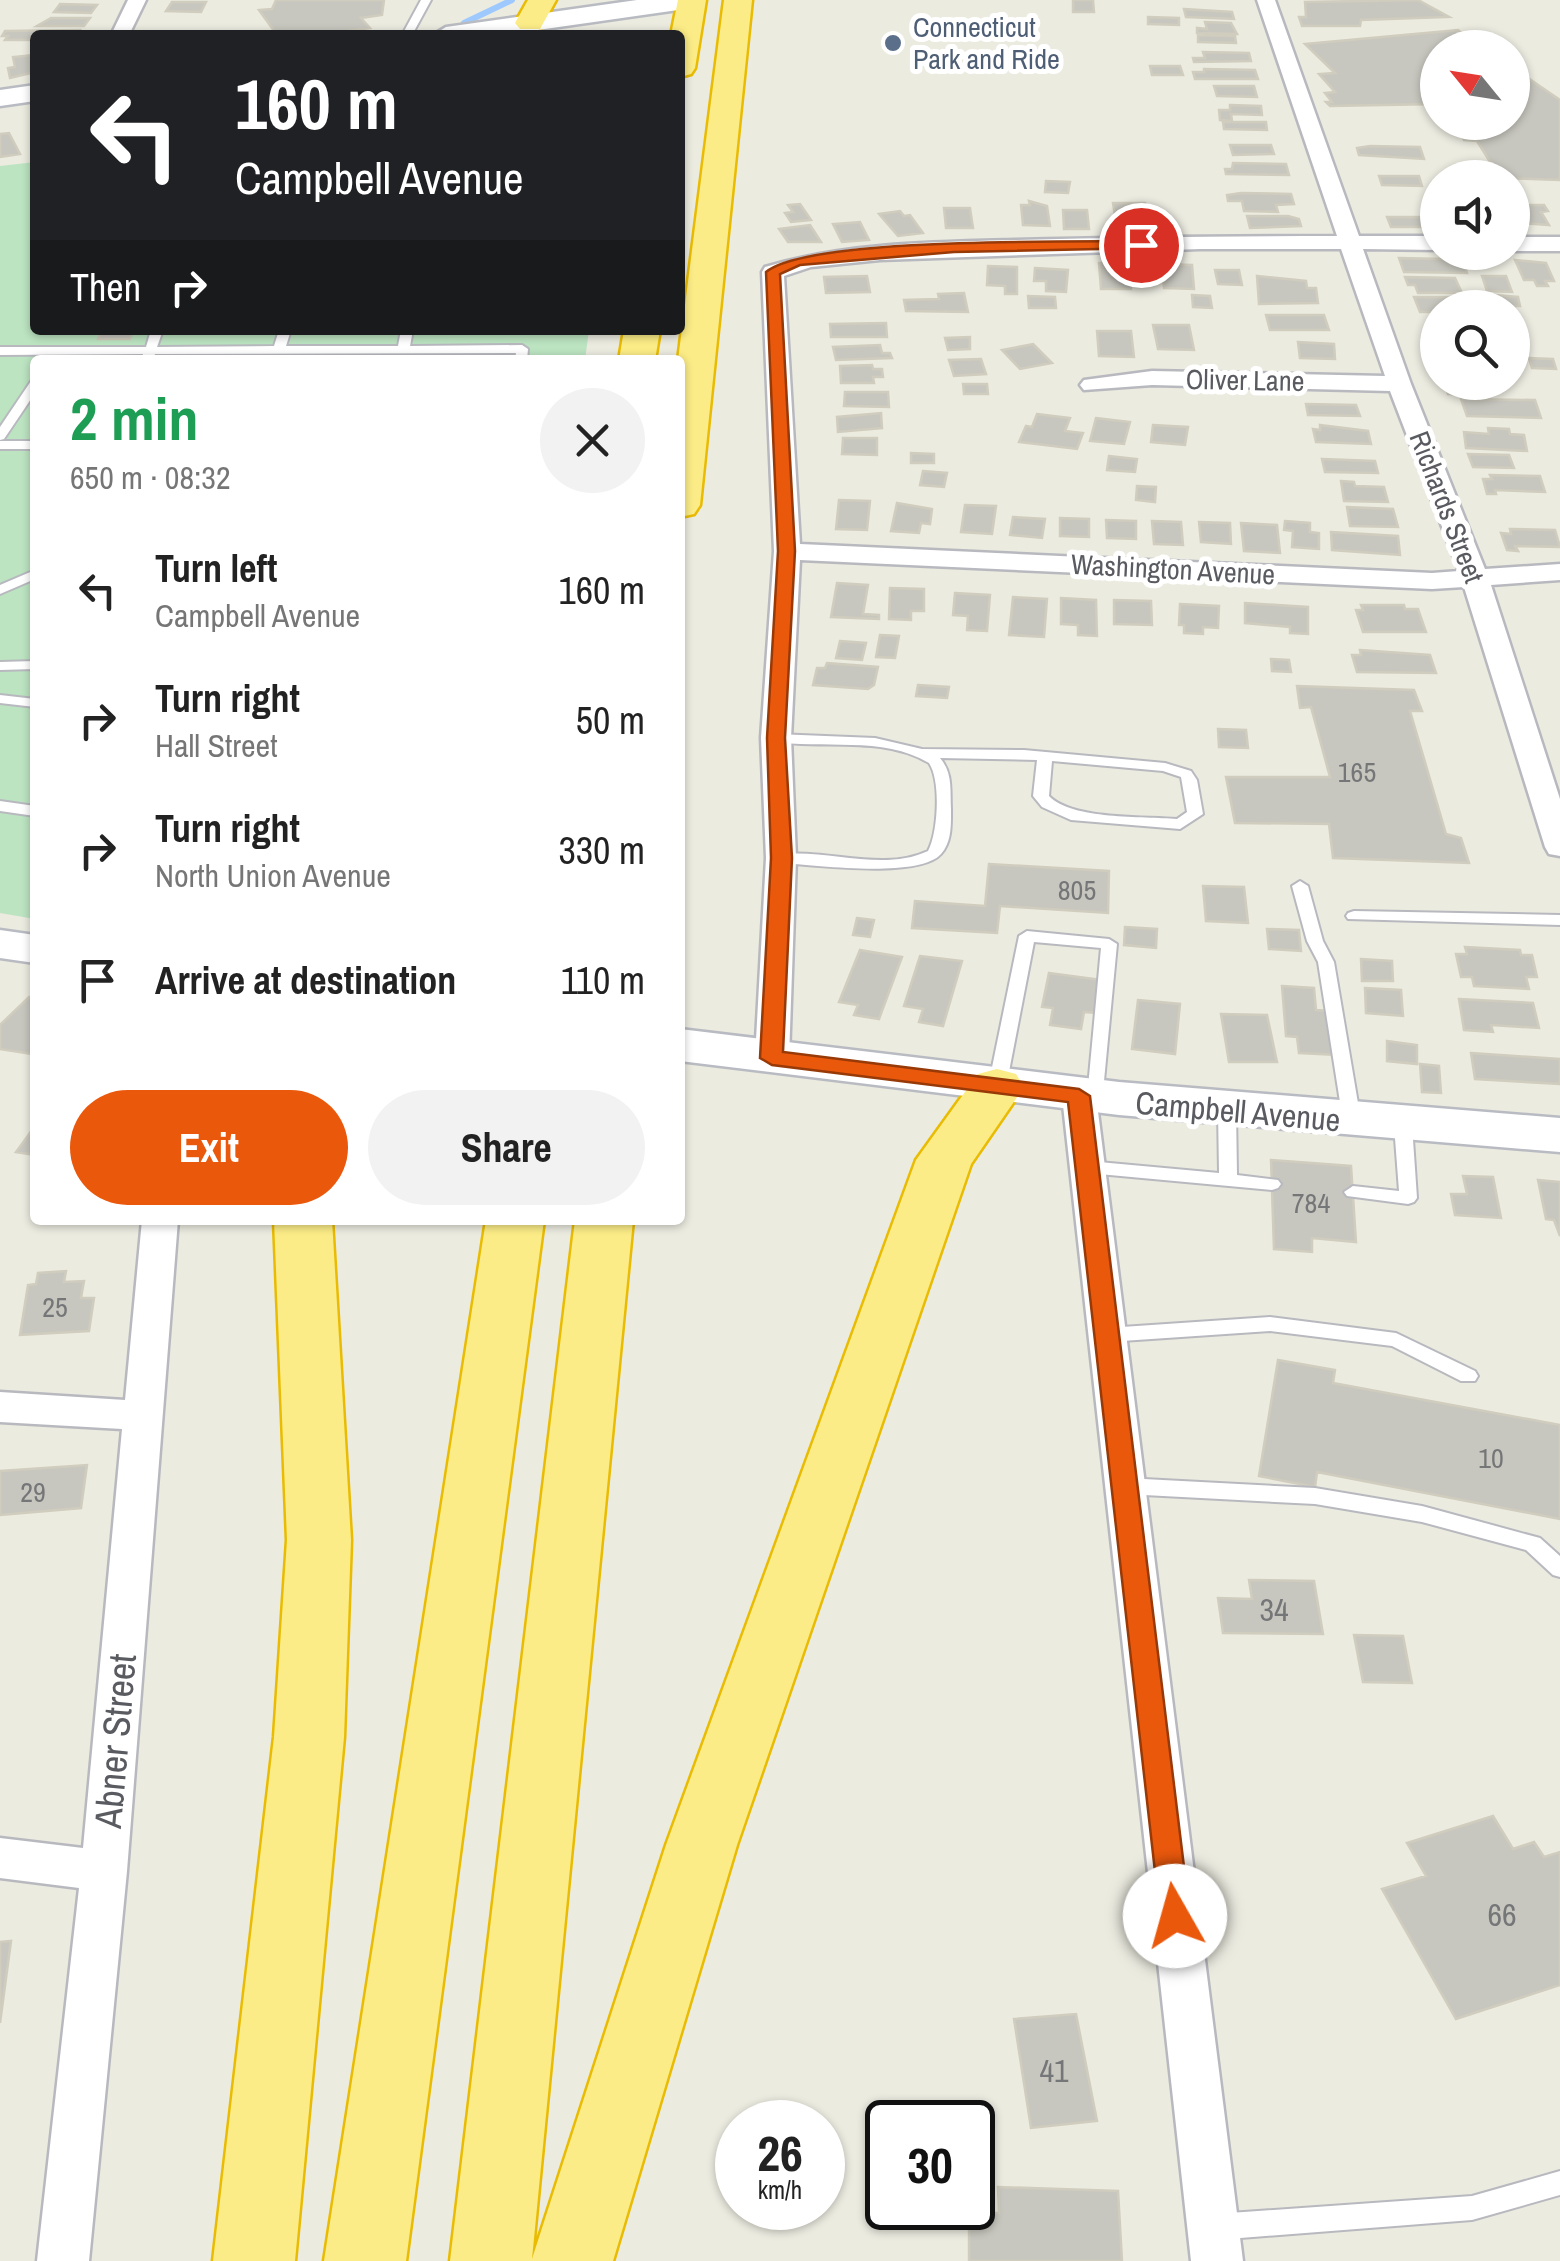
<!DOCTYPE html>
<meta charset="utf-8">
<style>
body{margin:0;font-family:"Archivo Narrow",sans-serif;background:#f2f2f2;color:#222;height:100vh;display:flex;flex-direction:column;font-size:38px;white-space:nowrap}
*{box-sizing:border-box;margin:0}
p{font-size:32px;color:#767676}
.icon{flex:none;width:55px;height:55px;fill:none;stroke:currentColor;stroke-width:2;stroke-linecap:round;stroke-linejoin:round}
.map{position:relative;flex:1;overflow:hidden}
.side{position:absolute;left:30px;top:355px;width:655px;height:870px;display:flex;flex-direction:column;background:#fff;border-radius:10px;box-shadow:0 2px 8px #0004}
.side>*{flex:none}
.top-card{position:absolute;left:30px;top:30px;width:655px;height:305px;border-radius:10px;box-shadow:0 2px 8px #0004;background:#202124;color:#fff;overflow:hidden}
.needle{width:65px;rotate:300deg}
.fabs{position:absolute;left:1420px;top:30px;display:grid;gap:20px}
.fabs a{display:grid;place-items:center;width:110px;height:110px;border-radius:50%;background:#fff;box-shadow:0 2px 8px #0004;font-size:50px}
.speed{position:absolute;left:715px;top:2100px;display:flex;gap:20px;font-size:50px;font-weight:700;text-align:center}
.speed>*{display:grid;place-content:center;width:130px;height:130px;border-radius:50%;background:#fff;box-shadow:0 2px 8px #0004;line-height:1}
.speed small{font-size:25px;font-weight:400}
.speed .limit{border:5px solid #111;border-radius:15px;background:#fff;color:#111}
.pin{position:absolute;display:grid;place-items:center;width:85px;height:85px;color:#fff;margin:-42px;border:5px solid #fff;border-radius:50%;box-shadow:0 2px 10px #0007}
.me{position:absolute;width:110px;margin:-55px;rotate:353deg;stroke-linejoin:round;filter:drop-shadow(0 0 8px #0008)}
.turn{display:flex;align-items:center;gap:35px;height:210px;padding:0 40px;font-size:45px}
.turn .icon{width:130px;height:130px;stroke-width:2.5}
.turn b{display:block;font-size:70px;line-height:85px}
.then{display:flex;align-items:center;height:95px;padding:0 40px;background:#0003;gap:20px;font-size:38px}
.round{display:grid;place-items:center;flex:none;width:105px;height:105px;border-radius:52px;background:#f2f2f2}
.overview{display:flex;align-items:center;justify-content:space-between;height:170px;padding:0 40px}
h1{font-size:60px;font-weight:700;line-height:75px;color:#1e9e55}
.action{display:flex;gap:20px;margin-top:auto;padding:20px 40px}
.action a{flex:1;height:115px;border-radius:60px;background:#ea580c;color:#fff;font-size:40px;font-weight:700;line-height:115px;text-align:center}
.action a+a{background:#f2f2f2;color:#222}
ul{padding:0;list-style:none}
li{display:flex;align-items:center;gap:30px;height:130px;padding:0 40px}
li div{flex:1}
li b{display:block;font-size:38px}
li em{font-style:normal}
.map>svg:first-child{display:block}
</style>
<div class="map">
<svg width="1560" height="2261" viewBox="0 0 1560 2261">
<rect width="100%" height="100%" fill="#ecebe0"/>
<!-- green -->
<path fill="#bce4c1" d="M35,162V330H589L585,360H35V919L0,913V166Z"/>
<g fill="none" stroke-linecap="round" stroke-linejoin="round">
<!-- stream -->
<path stroke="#9ec9fe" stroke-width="6" d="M464,23L512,0"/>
</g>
<!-- building -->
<path fill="#c8c7bf" stroke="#d0cdbe" stroke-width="2.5" d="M276,0H384L382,15L361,18L370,28L315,35H277L259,10L272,9Z
M1073,0H1093L1094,12H1073Z
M1418,0L1449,17L1361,20L1360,26H1302L1299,17H1306L1305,2Z
M172,2H206L201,12L166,11Z
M60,4L97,5L91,13L54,12Z
M1184,9L1232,12L1234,19L1186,17Z
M1148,17L1179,18V25L1148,24Z
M51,18H90L84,26H37Z
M1205,22L1231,23L1237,34L1197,33V28L1207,29Z
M80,30L78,35H35V40H5L8,36H2L5,31Z
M1458,30L1478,48H1438V104L1330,106L1326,102H1332L1325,93L1335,92L1319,74L1335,73L1305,44Z
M1198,35L1235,36L1236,43L1198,42Z
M1203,52L1249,53L1251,61L1194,62L1193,58H1205Z
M33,55L35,72L10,78L8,68L15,67L13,57Z
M1150,66H1180L1183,75H1152Z
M1512,67L1560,100V180L1500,178L1477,141L1464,140L1455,122H1512Z
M1204,69L1255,70L1258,79H1195L1193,72H1204Z
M1214,86H1254L1257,97L1217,96Z
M1230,105L1261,106L1262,115L1231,114L1232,121L1220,120L1219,110H1230Z
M1223,122H1266L1267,130L1224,129Z
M9,133L20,154L0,157V134Z
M1230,145H1271L1274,154L1233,155Z
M1370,146L1420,147L1424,159L1359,155L1357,148Z
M1233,163L1286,164L1289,175L1226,174L1225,169H1232Z
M1379,176H1419L1422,186L1382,185Z
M1046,181L1070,182L1068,193L1045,192Z
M1241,193L1291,194L1294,204L1276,205L1278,212L1244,211L1242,201H1228L1227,195Z
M1029,201L1047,206L1050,226L1023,225L1021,205H1030Z
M1113,203H1145L1149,222H1116Z
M800,204L811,220L791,222L785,213L793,212L788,205Z
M1518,205H1544L1548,211L1541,212L1549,225L1520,223L1514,212H1522Z
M944,208H970L973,228H946Z
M1063,210H1087L1089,229H1064Z
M900,211L904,216L910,215L923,233L898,236L879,214Z
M1247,216H1288L1299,219L1301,226L1250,228Z
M1387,217H1434L1438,227H1391Z
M860,222L869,240L842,242L833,224Z
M810,225L821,242H788L779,229Z
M1399,258L1447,259L1464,264L1467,273L1404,272Z
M1515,260L1546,263L1554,281H1545L1548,286H1537L1534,280H1524Z
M1099,263H1129L1131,289H1101Z
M1162,264L1192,265L1194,289L1164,288Z
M988,266L1017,267V294H1005V286L987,285Z
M1035,268L1068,270L1066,292L1046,291V281H1034Z
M1215,270H1239L1242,285L1218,284Z
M867,276L870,292L826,293L824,277Z
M1257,276L1306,281L1307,288H1316L1318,303L1259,304Z
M1482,276H1506L1512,292L1487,291Z
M1405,277L1455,278L1462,293H1418L1415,285H1408Z
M964,293L968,312L906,311L904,300L939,299L938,294Z
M1192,295L1210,296L1212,308L1193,307Z
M1495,295L1518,297L1520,306H1498Z
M1028,296L1055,297L1056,308H1029Z
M1414,297H1466L1482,300L1485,308H1438V312H1420Z
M1266,315H1324L1329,330H1270Z
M886,323L887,337H831L830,324Z
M1153,325H1189L1194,350L1158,349Z
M102,330H134L130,339H98Z
M1097,331H1131L1134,357L1099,356Z
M970,337V349L948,350L945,338Z
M1298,342L1334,344L1335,359L1300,358Z
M1033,344L1052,363L1020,369L1002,350Z
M880,345L882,353H890L892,358L836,360L833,347Z
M1529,358L1553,359L1556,369L1532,368Z
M981,359L986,374L954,376L949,360Z
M872,365L873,369H882L883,377H873L874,383H841L840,366Z
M1445,382H1477L1478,387H1471L1473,395L1448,394Z
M963,384H987L988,394H964Z
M845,392H888L889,407L844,406Z
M1461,399L1535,400L1541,418L1467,416Z
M1306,404L1356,405L1360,416L1308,415Z
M881,413L882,428L838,432L837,417Z
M1037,414L1070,418L1065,431L1083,433L1077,449L1019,442L1026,426L1032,427Z
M1096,418L1130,422L1124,444L1090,441Z
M1153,425L1188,427L1185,445L1151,442Z
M1320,425L1368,431L1371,444L1316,442L1313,429L1320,430Z
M1488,428L1509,429L1510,434L1524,435L1527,451L1466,448L1464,432L1489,434Z
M843,438H877V455L842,454Z
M911,453L934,454V463H911Z
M1468,454L1509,455L1514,468L1473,467Z
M1109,456L1137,459L1135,472L1107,470Z
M1322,459L1375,461L1378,473L1325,472Z
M923,471L947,473L944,487L920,485Z
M1490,475L1540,476L1545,492L1495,490L1496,494H1487L1483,479H1492Z
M1341,481L1354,482L1355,486L1384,487L1388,502L1344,501Z
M1137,486L1156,487L1155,502L1136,500Z
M839,500L870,501L867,530L836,529Z
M897,503L932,509L930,524L921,523L919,533L891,531Z
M965,505L996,506L992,534L961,532Z
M1347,507L1393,509L1398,527L1350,526Z
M1013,517L1045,519L1042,538L1010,535Z
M1060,518L1089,519V537L1060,536Z
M1106,520L1136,521V539L1107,538Z
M1152,521L1181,522L1183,545L1154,544Z
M1285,521L1310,523V532L1319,533V549L1292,547L1293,531L1284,530Z
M1199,522L1230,523L1231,544L1201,542Z
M1241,523L1277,525L1280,553L1244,551Z
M1510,529L1555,530L1560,547L1515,546L1518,551L1507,550L1501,533L1511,534Z
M1331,532L1398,536L1400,555L1332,550Z
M837,583L868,585L863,614L879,615V619L831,617Z
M890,588L924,589V611H911V620L889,619Z
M955,593L990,595L987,631L967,630L968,616L953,615Z
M1013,597L1047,599L1044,637L1009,635Z
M1061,598L1096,600L1097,636L1078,635V625L1061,624Z
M1114,600L1151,601L1152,625L1114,624Z
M1245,603L1308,607V634L1290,633V627L1245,623Z
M1180,604L1219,606L1218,628L1203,627V634L1184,633V625H1179Z
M1361,605H1404L1405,609H1418L1426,632H1363L1356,610H1363Z
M880,635L899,636L895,658L876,657Z
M840,641L866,643L862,660L836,658Z
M1360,650L1430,655L1436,673L1357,672L1352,655H1361Z
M1271,659L1289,660L1291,672L1272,671Z
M827,663L878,667L874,685L868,689L813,685L817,668H825Z
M918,685L949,687L947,698L916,696Z
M1297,686L1414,690L1422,711H1410L1446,834L1461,838L1469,863L1333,858L1329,824L1235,823L1226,777H1330L1311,707L1300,708Z
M1218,729L1246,730L1248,748L1219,747Z
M989,864L1109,871L1108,913L1000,906L997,933L912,928L915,901L985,906Z
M1203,886L1244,887L1248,923L1206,921Z
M857,918L874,920L870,937L853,935Z
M1125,927L1157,929L1156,948L1124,945Z
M1267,929L1299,930L1301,951L1269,949Z
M1465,947L1520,950L1521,955H1532L1537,977H1526L1529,989L1474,986L1472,977H1461L1456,954H1467Z
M860,950L902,957L879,1019L854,1015L858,1005L839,1002Z
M920,956L962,961L943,1026L919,1022L923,1009L904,1006Z
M1361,959L1392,961L1393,981H1362Z
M1049,973L1102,980L1096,1013L1084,1012L1081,1029L1050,1025L1053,1008L1042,1007Z
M1282,986L1314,988L1316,1010L1333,1011L1337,1055L1299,1053L1297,1037L1286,1036Z
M1365,988L1401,990L1403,1016L1366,1013Z
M29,997L35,998V1048L31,1054L0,1049V1025Z
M1459,999L1533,1003L1539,1028L1491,1025L1493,1032L1464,1030Z
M1138,1000L1180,1004L1175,1054L1132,1049Z
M1221,1014L1267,1015L1277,1062H1229Z
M1387,1041L1417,1045V1064L1387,1061Z
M1471,1053L1560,1059V1084L1475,1079Z
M1420,1064L1439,1066L1441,1093L1422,1092Z
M35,1126V1155L16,1152Z
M1271,1160L1351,1166L1356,1242L1312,1238V1252L1274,1249Z
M1463,1176L1493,1177L1501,1218L1455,1215L1451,1194H1467Z
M1538,1180L1560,1182V1236L1554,1220L1546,1219Z
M66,1271L64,1282L84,1281L81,1298H94L89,1331L20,1335L28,1285L36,1284L38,1273Z
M1278,1360L1335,1370L1333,1383L1560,1425V1519L1317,1472L1315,1487L1259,1476Z
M87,1465L81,1508L0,1515V1471Z
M1249,1580L1314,1581L1323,1634L1223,1633L1218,1598L1252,1599Z
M1354,1635L1403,1636L1412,1683L1363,1682Z
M1493,1816L1513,1849L1534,1842L1544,1857L1560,1852V1985L1456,2019L1382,1889L1426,1876L1407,1843Z
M11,1941L0,2023V1942Z
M1076,2014L1097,2121L1031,2128L1014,2019Z
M998,2187L1118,2191L1122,2261H969V2212L999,2213Z"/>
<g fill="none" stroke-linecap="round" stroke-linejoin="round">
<!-- lane casing -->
<g stroke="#b8b9bf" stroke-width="4">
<path id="lane" d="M421,0H431L412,35H402Z
M151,330H163L157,347L274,346L279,330H291L286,346H398L401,330H413L410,346L522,345L528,349L527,360H515L516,353L155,354L153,360H141L143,354L0,355V347H146Z
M35,380V393L4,439L0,440V427L31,381Z
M0,441H35V449H0Z
M35,570V579L0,594V585Z
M35,661V669L0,670V662Z
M0,695L35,699V707L0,703Z
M776,734L875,738L922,749L1024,750L1165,763L1191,771L1197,780L1203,814L1180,829L1071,820L1042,807L1033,796L1037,760L940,758C953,773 950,790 951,809C951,824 952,842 941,854C919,879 814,865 781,863L776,861L773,858L776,855C824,847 881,873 928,851C938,832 941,781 929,763C882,735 822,750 771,741V735ZM1052,761L1163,771L1181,777L1187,812L1177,819C1143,816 1072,820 1049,796Z
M0,801L35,806V816L0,811Z
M1300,881L1308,886L1323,941L1334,962L1361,1121L1352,1127L1343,1121L1318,962L1307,941L1292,886Z
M1354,911L1560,915V925L1348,919L1346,916L1348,913Z
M1027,931L1109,939L1117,944L1102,1102L1096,1104L1087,1098L1101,948L1034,942L1006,1087L997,1093L988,1087L1019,936Z
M1227,1104L1236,1110L1237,1175L1278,1180L1281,1184L1278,1188L1272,1190L1088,1173L1079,1167L1088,1161L1219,1173L1218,1110Z
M1403,1119L1412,1125L1417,1198L1414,1202L1408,1204L1347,1196L1344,1192L1353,1186L1399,1191L1394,1125Z
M1270,1317L1396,1333L1475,1371L1478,1376L1475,1381H1461L1392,1346L1270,1331L1107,1342L1100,1340L1097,1335L1100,1330L1107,1328Z
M1125,1478L1315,1488L1422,1506L1540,1538L1560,1556V1577L1553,1575L1526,1550L1422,1522L1315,1504L1125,1494L1118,1491L1115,1486L1118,1481Z
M1560,2171V2195L1472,2220L1215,2240L1206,2236L1202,2227L1206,2218L1215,2214L1472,2196Z"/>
</g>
<!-- street casing -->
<g stroke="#b8b9bf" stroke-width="5">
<path id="street" d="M128,0H146L129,35H111Z
M1257,0H1275L1359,236H1438V250L1363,249L1411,384L1485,569L1560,564V580L1491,585L1560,799V856L1549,854L1545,847L1464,587L1432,589L800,560L791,738L796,858L789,1058L784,1066L772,1069L760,1066L755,1058L766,858L761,738L774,551L762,272L765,267C845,243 932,242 1015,240C1122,237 1230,236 1337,236ZM1200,249H1341L1385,376L1152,371L1084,380L1080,385L1084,390L1152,385L1390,391L1459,571L1432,573L800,544L784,276L811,267L880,260Z
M1512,237H1560V251H1512Z
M1079,1085L1091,1088L1096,1096L1243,2261H1191L1062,1096L1067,1088Z
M142,1220H178L127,1871L89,2261H37L79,1888L0,1878V1838L83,1848L122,1429L0,1422V1392L125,1400Z"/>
</g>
<!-- secondary casing -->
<g stroke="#b9bbc2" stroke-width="5">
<path id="secondary" d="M637,0H705L692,8L502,35H433L446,27Z
M35,85V101L0,106V90Z
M0,930L35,935V963L0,958Z
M680,1029L1119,1082L1560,1118V1152L1119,1115L680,1061Z"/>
</g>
<!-- highway casing -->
<g stroke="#e9bc03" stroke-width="5">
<path id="highway" d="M528,0H556L540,29H520L515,23Z
M678,0H706L695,68L691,74L680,77V35H671Z
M724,0H752L700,505L694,514L680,517L678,360Z
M624,330H660L655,360H619Z
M997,1069L1016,1074L1024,1087L971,1164L737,1845L613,2261H450L575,1220H633L532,2259L666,1845L916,1160L978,1074Z
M274,1220H332L351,1540L344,1737L295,2261H213L274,1737L287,1540Z
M486,1220H544L406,2261H324Z"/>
</g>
<!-- lane -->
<use href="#lane" fill="#fff" fill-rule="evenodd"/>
<!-- street -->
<use href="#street" fill="#fff" fill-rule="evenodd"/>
<!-- secondary -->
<use href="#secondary" fill="#fff" fill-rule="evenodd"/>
<!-- highway -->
<use href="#highway" fill="#fbec87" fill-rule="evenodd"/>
</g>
<!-- route -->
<path fill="#ea580c" stroke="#983908" stroke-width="2.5" d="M1141,241L1146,242V248L954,252L800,265L780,274L795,551L785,738L792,858L783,1052L1079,1089L1090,1096L1190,1916L1186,1925L1175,1929L1164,1925L1160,1916L1068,1102L772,1065L760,1058L771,858L767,738L778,551L766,272C808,237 1073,242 1141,241Z"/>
<!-- markers -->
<circle fill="#5c6f8a" stroke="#fff" stroke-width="4" cx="893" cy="43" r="10"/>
<g text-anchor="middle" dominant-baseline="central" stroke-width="10" stroke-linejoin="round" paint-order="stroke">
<!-- far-service labels -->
<g font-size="28" fill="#4e5e75" stroke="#fff" text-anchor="start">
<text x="913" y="27">Connecticut<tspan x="913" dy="32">Park and Ride</tspan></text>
</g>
<!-- far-street labels -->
<g font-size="28" fill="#595b61" stroke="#fff">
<text transform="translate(1245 380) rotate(1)">Oliver Lane</text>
<text transform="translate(1447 507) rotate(69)">Richards Street</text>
<text transform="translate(1173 569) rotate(3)">Washington Avenue</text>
</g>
<!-- number labels -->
<g font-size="28" fill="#757678">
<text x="1357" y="772">165</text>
<text x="1077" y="890">805</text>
<text x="1311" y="1203">784</text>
<text x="55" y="1307">25</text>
<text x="1491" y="1458">10</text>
<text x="33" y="1492">29</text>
</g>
<!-- street labels -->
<g font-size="32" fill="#595b61" stroke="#fff">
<text transform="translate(1238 1111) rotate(5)">Campbell Avenue</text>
</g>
<!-- near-number labels -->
<g font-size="32" fill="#757678">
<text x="1274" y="1609">34</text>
<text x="1502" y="1914">66</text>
<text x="1054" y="2070">41</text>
</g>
<!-- near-street labels -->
<g font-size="38" fill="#595b61" stroke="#fff">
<text transform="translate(115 1741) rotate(-85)">Abner Street</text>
</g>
</g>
</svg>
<div class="fabs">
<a><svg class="needle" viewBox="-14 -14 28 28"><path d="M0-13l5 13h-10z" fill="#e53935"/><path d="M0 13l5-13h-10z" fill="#767676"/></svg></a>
<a><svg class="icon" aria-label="sound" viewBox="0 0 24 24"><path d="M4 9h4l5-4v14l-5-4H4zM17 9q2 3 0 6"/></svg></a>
<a><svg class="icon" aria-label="search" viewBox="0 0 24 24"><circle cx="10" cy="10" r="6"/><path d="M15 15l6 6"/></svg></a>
</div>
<div class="speed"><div>26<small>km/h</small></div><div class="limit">30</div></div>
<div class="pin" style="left:1141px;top:245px;background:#d93025"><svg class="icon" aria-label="arrive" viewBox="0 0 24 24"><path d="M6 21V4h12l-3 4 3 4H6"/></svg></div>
<svg class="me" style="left:1175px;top:1916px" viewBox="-20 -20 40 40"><circle r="19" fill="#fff"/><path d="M0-13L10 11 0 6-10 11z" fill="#ea580c"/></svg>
<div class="top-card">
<div class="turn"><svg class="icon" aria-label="left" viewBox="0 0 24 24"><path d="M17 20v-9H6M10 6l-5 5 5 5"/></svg><div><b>160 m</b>Campbell Avenue</div></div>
<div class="then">Then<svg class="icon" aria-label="right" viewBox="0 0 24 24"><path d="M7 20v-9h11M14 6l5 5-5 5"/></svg></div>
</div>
<section class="side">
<div class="overview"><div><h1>2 min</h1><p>650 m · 08:32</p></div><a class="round"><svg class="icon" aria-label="close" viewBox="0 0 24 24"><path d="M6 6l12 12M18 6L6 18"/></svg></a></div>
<ul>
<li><svg class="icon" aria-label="left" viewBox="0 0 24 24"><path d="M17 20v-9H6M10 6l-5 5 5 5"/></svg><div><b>Turn left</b><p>Campbell Avenue</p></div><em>160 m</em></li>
<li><svg class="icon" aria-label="right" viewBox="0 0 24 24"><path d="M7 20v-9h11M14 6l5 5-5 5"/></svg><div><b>Turn right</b><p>Hall Street</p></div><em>50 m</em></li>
<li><svg class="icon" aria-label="right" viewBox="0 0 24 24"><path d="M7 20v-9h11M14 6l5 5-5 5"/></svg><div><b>Turn right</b><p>North Union Avenue</p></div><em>330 m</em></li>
<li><svg class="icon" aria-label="arrive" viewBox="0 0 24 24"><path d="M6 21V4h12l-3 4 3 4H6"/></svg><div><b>Arrive at destination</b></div><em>110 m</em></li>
</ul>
<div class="action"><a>Exit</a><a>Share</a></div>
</section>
</div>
